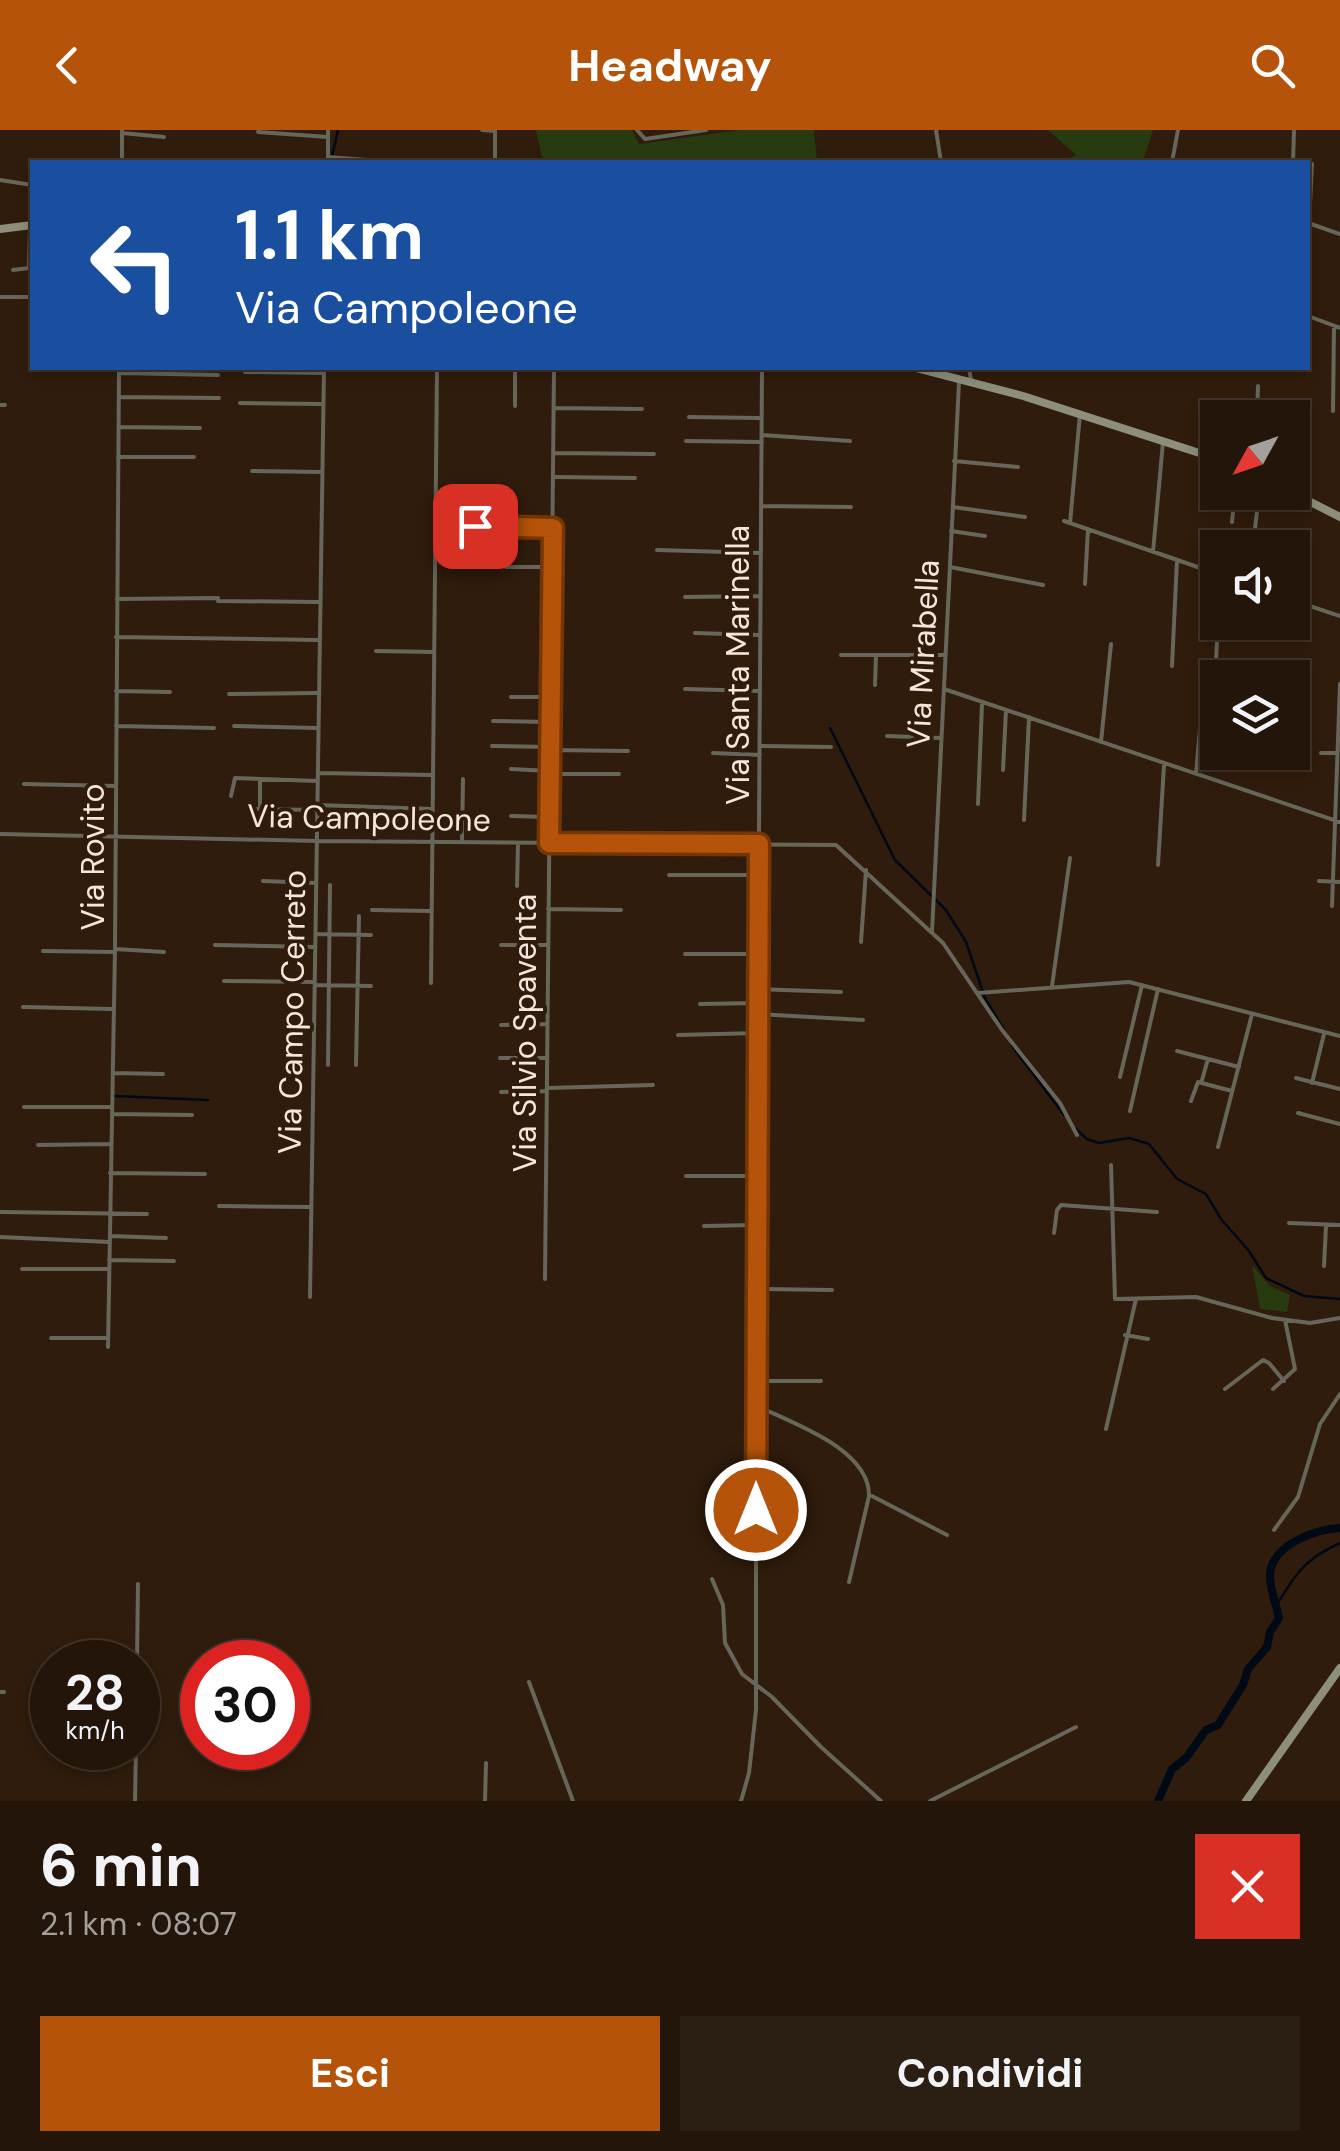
<!DOCTYPE html>
<html lang="it">
<meta charset="utf-8">
<style>
body{margin:0;font-family:"DM Sans",sans-serif;background:#2b1e12;color:#f1f3f6;height:100vh;display:flex;flex-direction:column;font-size:38px;white-space:nowrap}
*{box-sizing:border-box;margin:0}
p{font-size:32px;color:#a39f9c}
.icon{flex:none;width:55px;height:55px;fill:none;stroke:currentColor;stroke-width:2;stroke-linecap:round;stroke-linejoin:round}
.map{position:relative;height:1671px;overflow:hidden}
.details{display:flex;flex-direction:column;background:#231509;flex:1}
.details>*{flex:none}
.top-card{position:absolute;left:30px;top:30px;width:1280px;height:210px;border-radius:0px;box-shadow:0 5px 15px #0003,0 0 0 2px #40342a;background:#1a4fa0;color:#fff;overflow:hidden}
.needle{width:65px;rotate:230deg}
.buttons{position:absolute;left:1200px;top:270px;display:grid;gap:20px}
.buttons a{display:grid;place-items:center;width:110px;height:110px;border-radius:0px;background:#231509;box-shadow:0 5px 15px #0003,0 0 0 2px #40342a;font-size:50px}
.speed{position:absolute;left:30px;top:1510px;display:flex;gap:20px;font-size:50px;font-weight:700;text-align:center}
.speed>*{display:grid;place-content:center;width:130px;height:130px;border-radius:50%;background:#231509;box-shadow:0 5px 15px #0003,0 0 0 2px #40342a;line-height:1}
.speed small{font-size:25px;font-weight:400}
.speed .limit{border:15px solid #d22;background:#fff;color:#111}
.pin{position:absolute;display:grid;place-items:center;width:85px;height:85px;color:#fff;margin:-42px;border-radius:20px;box-shadow:0 5px 15px #0006}
.me{position:absolute;width:110px;margin:-55px;rotate:0deg;stroke-linejoin:round;filter:drop-shadow(0 0 8px #0008)}
.turn{display:flex;align-items:center;gap:35px;height:210px;padding:0 40px;font-size:45px}
.turn .icon{width:130px;height:130px;stroke-width:2.5}
.turn b{display:block;font-size:70px;line-height:85px}
.round{display:grid;place-items:center;flex:none;width:105px;height:105px;border-radius:0px;background:#2b1e12}
.overview{display:flex;align-items:center;justify-content:space-between;height:170px;padding:0 40px}
h1{font-size:60px;font-weight:700;line-height:75px}
.primary-button{display:flex;gap:20px;margin-top:auto;padding:20px 40px}
.primary-button a{flex:1;height:115px;border-radius:0px;background:#b45309;color:#fff;font-size:40px;font-weight:700;line-height:115px;text-align:center}
.primary-button a+a{background:#2b1e12;color:#f1f3f6}
header{display:flex;justify-content:space-between;align-items:center;height:130px;padding:0 40px;background:#b45309;color:#fff;font-size:45px;font-weight:700}
.map>svg:first-child{display:block}
</style>
<header><svg class="icon" aria-label="back" viewBox="0 0 24 24"><path d="M15 5l-7 7 7 7"/></svg>Headway<svg class="icon" aria-label="search" viewBox="0 0 24 24"><circle cx="10" cy="10" r="6"/><path d="M15 15l6 6"/></svg></header>
<div class="map">
<svg width="1340" height="1671" viewBox="0 0 1340 1671">
<rect width="100%" height="100%" fill="#2f1c0c"/>
<!-- green -->
<path fill="#283a0f" d="M536,0H632L639,14L740,0H814L817,32H543Z
M1048,0H1153L1143,32H1062L1076,25Z
M1252,1135L1270,1156L1290,1165L1287,1182L1260,1179Z"/>
<g fill="none" stroke-linecap="round" stroke-linejoin="round">
<!-- stream -->
<path stroke="#000916" stroke-width="2.5" d="M332,26L338,0
M830,598L895,730L946,780L966,812L985,868L1004,900
M1012,916L1064,985
M115,966L208,970
M1076,999L1087,1009L1099,1013L1129,1008L1149,1014L1177,1049L1206,1064L1221,1089L1249,1121L1266,1148L1304,1166L1340,1169
M1276,1476C1295,1445 1303,1430 1340,1413"/>
<!-- river -->
<path stroke="#000916" stroke-width="8" d="M1158,1671L1172,1639L1186,1628L1206,1600L1218,1595L1243,1555L1248,1539L1267,1517L1270,1502L1279,1488C1276,1473 1267,1452 1271,1438C1278,1413 1317,1399 1340,1398"/>
<!-- street -->
<path stroke="#66665b" stroke-width="4" d="M482,0L495,1
M637,0L645,9L706,0
M936,0L941,32
M258,2L328,7
M122,3L164,7
M328,27L394,32
M122,32V0
M328,32V0
M495,32V0
M1172,32L1178,0
M1293,32L1294,1
M0,50L32,55
M1309,93L1312,34
M1311,94L1340,104
M13,140L29,138L30,95
M0,167H32
M1308,186L1340,198
M515,238V276
M969,238L971,250
M245,242L323,243
M119,243L218,245
M119,267L219,268
M240,273L320,274
M0,275H5
M554,278L642,279
M1333,281L1334,196
M689,287L759,288
M1257,288L1258,256
M120,297L200,298
M762,305L850,311
M686,311L762,312
M554,323L654,324
M118,327H194
M954,331L1018,337
M252,341L321,342
M555,347L635,348
M1306,368L1310,288
M761,376L851,377
M953,377L1025,387
M1064,391L1218,444
M1232,392L1235,362
M1070,393L1080,284
M437,395L553,398
M951,401L985,406
M1253,418L1259,362
M657,420L761,423
M1153,422L1163,312
M506,437H551
M950,437L1043,455
M1085,454L1088,399
M685,467L760,466
M117,469L218,468
M1292,470L1340,486
M1294,470L1300,427
M218,471L318,472
M695,503L760,505
M116,507L317,510
M376,521L434,522
M841,525H945
M1172,536L1177,430
M1215,551L1218,491
M875,555L876,526
M685,559L760,561
M944,559L1340,692
M116,561L170,562
M229,564L317,563
M511,567H551
M493,591L551,592
M116,596L214,598
M234,596L317,598
M887,606L941,608
M1101,612L1111,514
M492,616L550,617
M761,616L831,617
M550,620L628,621
M713,623L760,625
M1321,623H1335
M511,639L550,641
M1003,640L1006,580
M318,643L433,645
M550,644H619
M1196,644L1203,565
M260,649V679
M24,654L116,656
M231,666L235,648L317,651
M978,674L982,574
M317,675L432,679
M250,679L317,680
M511,686L549,687
M1024,690L1029,587
M0,704L317,711L836,715L943,813L1002,900L1060,973L1077,1005
M462,710L463,649
M1158,735L1164,635
M669,745H759
M263,751L316,753
M1319,751L1340,752
M517,756L518,713
M1332,776L1340,554
M548,779L621,780
M372,780L431,781
M932,802L959,252
M316,804L371,805
M861,812L866,740
M215,815L314,817
M501,815H547
M115,819L164,822
M43,821L115,822
M685,824H759
M224,851L314,852
M431,853L437,238
M315,855L371,856
M1052,856L1070,728
M758,859L841,862
M978,863L1129,852L1340,906
M700,874L758,873
M23,877L113,879
M758,884L863,890
M501,895L546,894
M678,905L758,903
M1177,921L1239,937
M500,928H547
M328,935L330,755
M356,935L359,786
M113,943L163,944
M1120,947L1142,855
M1296,948L1340,959
M1202,950L1208,929
M1312,953L1324,904
M548,958L653,955
M501,962L547,961
M1191,971L1198,952L1232,961
M24,977H111
M1130,981L1158,859
M1298,983L1340,994
M112,984L192,985
M38,1015L111,1014
M1218,1017L1252,884
M1111,1035L1115,1169L1196,1167L1272,1188L1310,1193L1340,1188
M110,1043L205,1044
M686,1046H756
M219,1076L309,1077
M0,1082L147,1084
M1289,1093L1340,1095
M704,1096L754,1095
M1054,1103L1057,1080L1061,1075L1157,1082
M111,1106L166,1108
M0,1107L109,1112
M109,1130L174,1131
M1324,1136L1326,1096
M22,1139H109
M545,1149L554,238
M757,1159L832,1160
M310,1167L324,238
M1125,1205L1148,1209
M51,1208H108
M108,1217L115,819L119,238
M755,1251H821
M1225,1259L1263,1230L1269,1233L1284,1251
M1273,1259L1295,1239L1285,1190
M757,1276C792,1293 870,1319 869,1366L849,1452
M1106,1299L1136,1169
M872,1366L947,1405
M1274,1400L1298,1367L1320,1294L1340,1264
M712,1449L723,1475L725,1513L742,1544L772,1567L821,1617L881,1671
M137,1532L138,1454
M529,1552L573,1671
M0,1562H4
M135,1671L136,1618
M485,1671L486,1633
M741,1671L749,1643L756,1580V1159L762,238
M930,1671L1076,1597"/>
<!-- secondary -->
<path stroke="#8d8e7b" stroke-width="8" d="M0,99L32,95
M916,238L1023,266L1218,329
M1291,362L1340,387
M1246,1671L1340,1538"/>
</g>
<g fill="none" stroke-linecap="round" stroke-linejoin="round">
<!-- route casing -->
<g stroke="#753606" stroke-width="25">
<path id="route" d="M475,396L553,398L549,713L759,714L756,1380"/>
</g>
<!-- route -->
<use href="#route" stroke="#b45309" stroke-width="18"/>
</g>
<g text-anchor="middle" dominant-baseline="central" stroke-width="8" stroke-linejoin="round" paint-order="stroke">
<!-- street labels -->
<g font-size="32" fill="#f4e6dc" stroke="#2f1c0c">
<text transform="translate(923 524) rotate(-87)">Via Mirabella</text>
<text transform="translate(738 535) rotate(-90)">Via Santa Marinella</text>
<text transform="translate(369 688) rotate(1)">Via Campoleone</text>
<text transform="translate(93 727) rotate(-90)">Via Rovito</text>
<text transform="translate(292 882) rotate(-89)">Via Campo Cerreto</text>
<text transform="translate(525 903) rotate(-90)">Via Silvio Spaventa</text>
</g>
</g>
</svg>
<div class="buttons">
<a><svg class="needle" viewBox="-14 -14 28 28"><path d="M0-13l5 13h-10z" fill="#e53935"/><path d="M0 13l5-13h-10z" fill="#a39f9c"/></svg></a>
<a><svg class="icon" aria-label="sound" viewBox="0 0 24 24"><path d="M4 9h4l5-4v14l-5-4H4zM17 9q2 3 0 6"/></svg></a>
<a><svg class="icon" aria-label="layers" viewBox="0 0 24 24"><path d="M12 4l9 5-9 5-9-5zM3 14l9 5 9-5"/></svg></a>
</div>
<div class="speed"><div>28<small>km/h</small></div><div class="limit">30</div></div>
<div class="pin" style="left:475px;top:396px;background:#d93025"><svg class="icon" aria-label="arrive" viewBox="0 0 24 24"><path d="M6 21V4h12l-3 4 3 4H6"/></svg></div>
<svg class="me" style="left:756px;top:1380px" viewBox="-20 -20 40 40"><circle r="17" fill="#b45309" stroke="#fff" stroke-width="3"/><path d="M0-11L8 9 0 5-8 9z" fill="#fff"/></svg>
<div class="top-card">
<div class="turn"><svg class="icon" aria-label="left" viewBox="0 0 24 24"><path d="M17 20v-9H6M10 6l-5 5 5 5"/></svg><div><b>1.1 km</b>Via Campoleone</div></div>
</div>
</div>
<section class="details">
<div class="overview"><div><h1>6 min</h1><p>2.1 km · 08:07</p></div><a class="round" style="background:#d93025;color:#fff"><svg class="icon" aria-label="close" viewBox="0 0 24 24"><path d="M6 6l12 12M18 6L6 18"/></svg></a></div>
<div class="primary-button"><a>Esci</a><a>Condividi</a></div>
</section>
